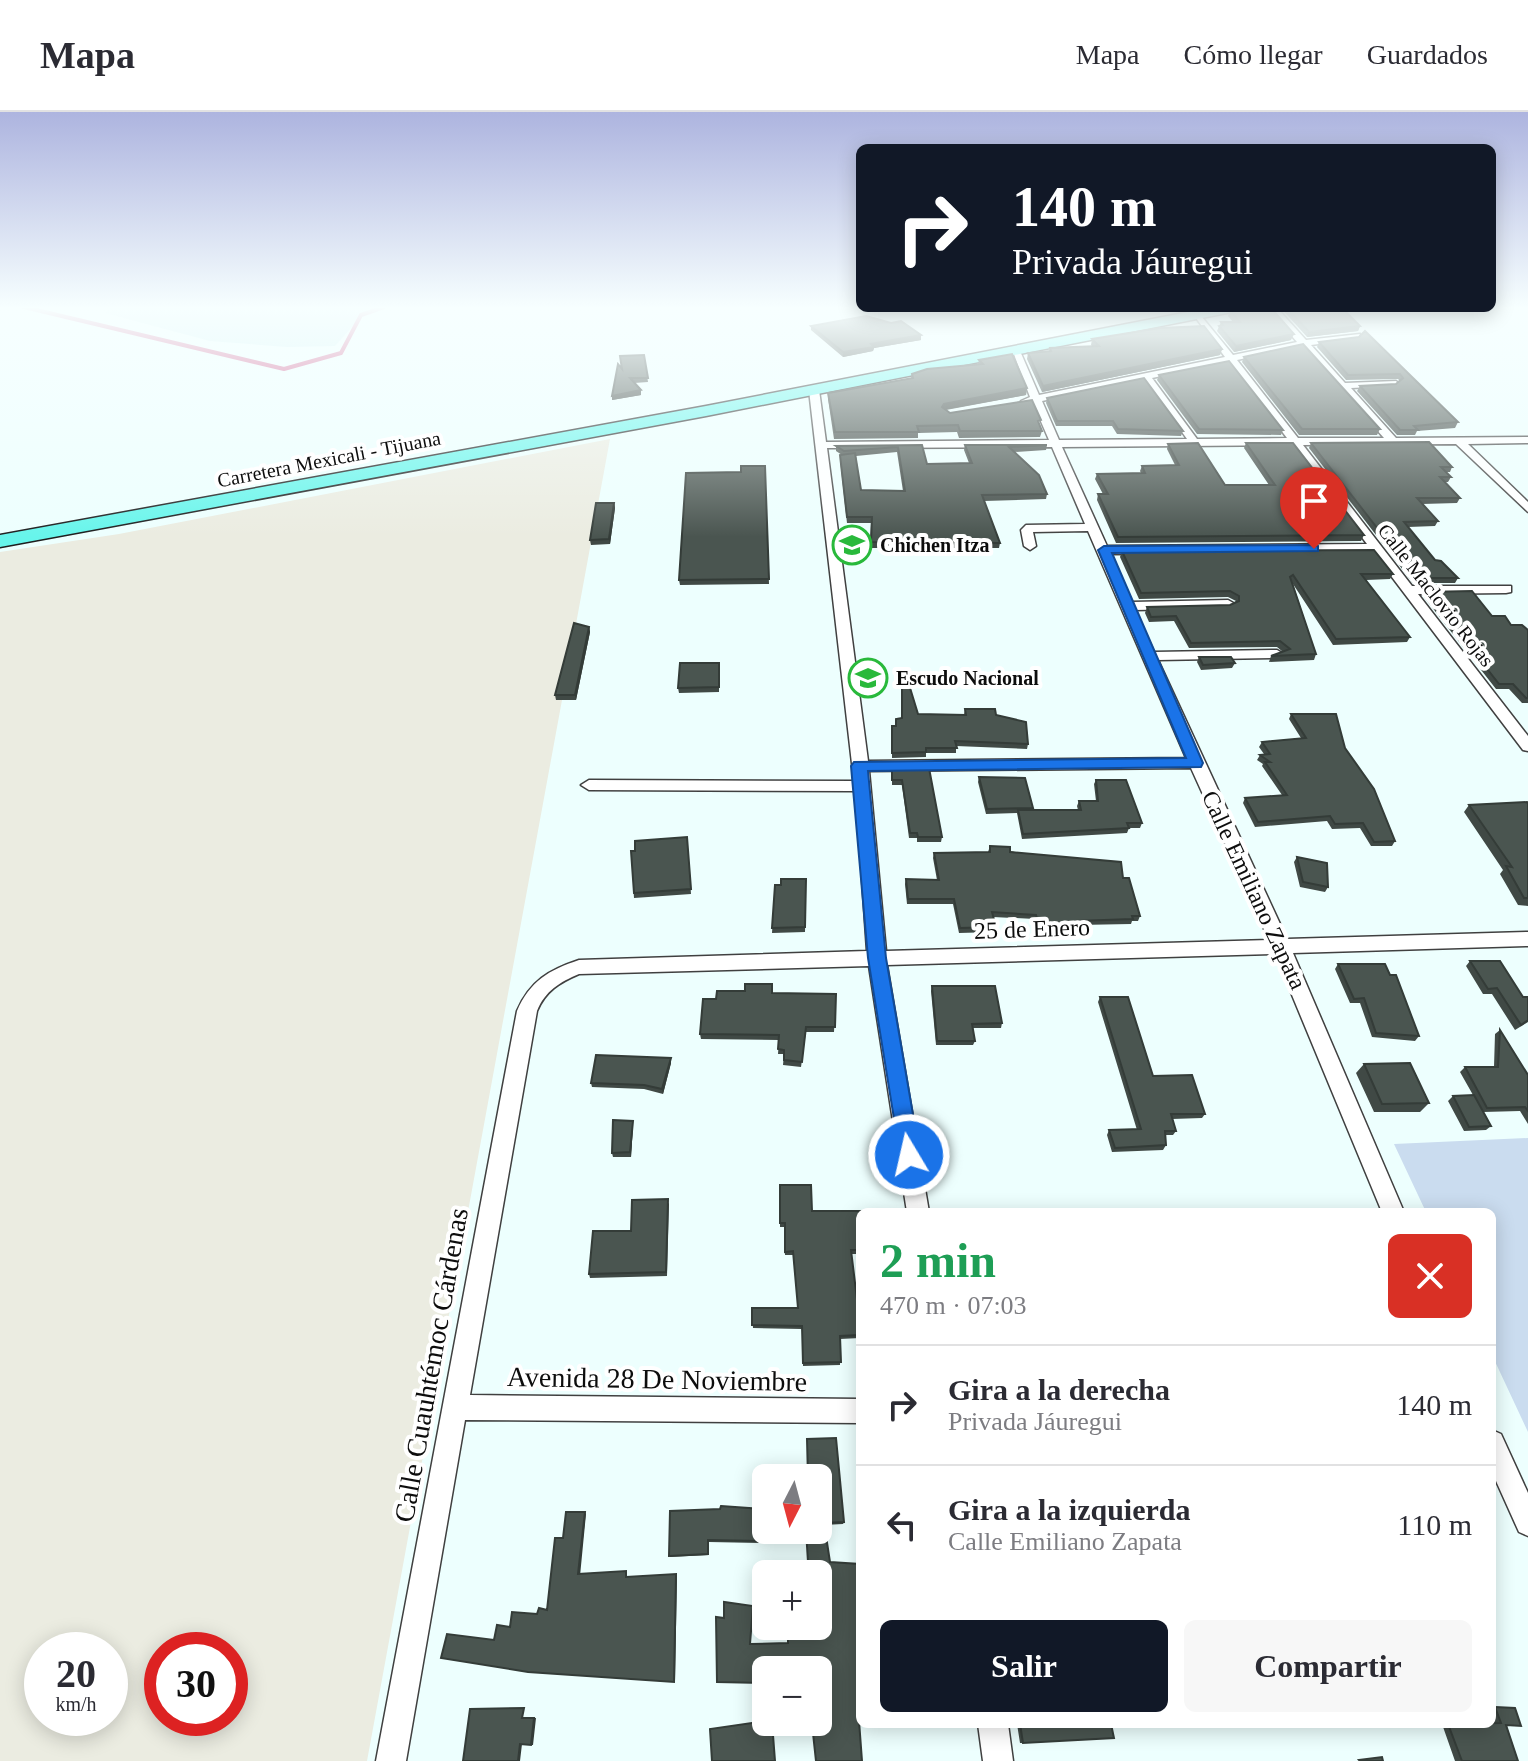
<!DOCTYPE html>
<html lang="es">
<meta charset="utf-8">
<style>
body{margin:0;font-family:Georgia,serif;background:#f7f7f7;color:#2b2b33;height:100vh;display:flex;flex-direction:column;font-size:30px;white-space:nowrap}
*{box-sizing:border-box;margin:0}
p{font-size:26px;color:#7c7c81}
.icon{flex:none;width:44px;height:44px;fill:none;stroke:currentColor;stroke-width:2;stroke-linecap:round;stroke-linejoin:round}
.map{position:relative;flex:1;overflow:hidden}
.side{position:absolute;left:856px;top:1096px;width:640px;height:520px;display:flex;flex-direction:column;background:#fff;border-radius:12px;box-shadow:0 4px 20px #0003}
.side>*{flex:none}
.banner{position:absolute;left:856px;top:32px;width:640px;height:168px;border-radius:12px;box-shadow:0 4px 20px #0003;background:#111827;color:#fff;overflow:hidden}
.needle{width:52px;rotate:186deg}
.tools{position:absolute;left:752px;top:1352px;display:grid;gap:16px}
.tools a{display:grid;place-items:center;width:80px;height:80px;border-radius:12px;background:#fff;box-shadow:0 4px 20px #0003;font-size:40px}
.speed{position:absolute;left:24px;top:1520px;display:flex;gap:16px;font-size:40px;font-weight:700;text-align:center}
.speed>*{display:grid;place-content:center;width:104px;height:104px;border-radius:50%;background:#fff;box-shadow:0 4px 20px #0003;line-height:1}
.speed small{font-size:20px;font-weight:400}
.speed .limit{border:12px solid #d22;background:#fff;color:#111}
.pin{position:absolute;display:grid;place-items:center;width:68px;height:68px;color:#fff;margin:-82px -34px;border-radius:50% 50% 50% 0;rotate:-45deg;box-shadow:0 0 8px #0007}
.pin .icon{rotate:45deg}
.me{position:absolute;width:88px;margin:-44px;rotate:351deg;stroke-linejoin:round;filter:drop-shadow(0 0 6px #0008)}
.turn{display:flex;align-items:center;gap:28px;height:168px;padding:0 24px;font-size:36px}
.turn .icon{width:104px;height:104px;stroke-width:2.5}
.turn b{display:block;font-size:56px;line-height:68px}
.round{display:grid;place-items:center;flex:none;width:84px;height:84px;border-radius:12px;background:#f7f7f7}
.summary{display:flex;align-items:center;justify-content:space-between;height:136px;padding:0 24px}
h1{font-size:48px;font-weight:700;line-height:60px;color:#1e9e55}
.button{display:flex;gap:16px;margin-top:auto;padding:16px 24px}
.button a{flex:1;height:92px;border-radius:12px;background:#111827;color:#fff;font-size:32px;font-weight:700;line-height:92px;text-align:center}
.button a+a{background:#f7f7f7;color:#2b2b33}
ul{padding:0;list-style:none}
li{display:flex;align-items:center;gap:24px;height:120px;padding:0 24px;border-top:2px solid #e1e1e2}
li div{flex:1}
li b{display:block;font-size:30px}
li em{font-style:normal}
header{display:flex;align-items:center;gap:48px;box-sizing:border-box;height:112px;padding:0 40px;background:#fff;border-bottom:2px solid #e1e1e2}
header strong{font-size:38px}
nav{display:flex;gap:44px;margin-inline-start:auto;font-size:28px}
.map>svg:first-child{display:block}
</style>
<header>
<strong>Mapa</strong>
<nav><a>Mapa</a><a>Cómo llegar</a><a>Guardados</a></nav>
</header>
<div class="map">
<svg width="1528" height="1649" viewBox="0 0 1528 1649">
<rect width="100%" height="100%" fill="#edfffe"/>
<!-- industrial -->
<path fill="#ebece1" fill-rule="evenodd" d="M610,327L367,1649H0V440L119,422ZM42,1538H110V1606H42ZM162,1538H230V1606H162Z"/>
<!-- farmland -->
<path fill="#cef0f4" d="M111,195H370L335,234L287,235L210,229L105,201Z"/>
<!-- pitch -->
<path fill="#cadcef" d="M1528,1026V1320L1492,1243V1100H1426L1394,1032Z"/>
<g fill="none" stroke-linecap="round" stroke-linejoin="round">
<!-- stream -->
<path stroke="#ca3c78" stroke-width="4" d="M24,195L284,257L341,241L361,203L384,195"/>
<!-- street casing -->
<g stroke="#404040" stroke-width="3">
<path id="street" d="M1268,196H1277L1306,228L1360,222L1357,227L1311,233L1345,271L1396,269L1398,271L1393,274L1351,276L1396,326L1528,325V331L1468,332L1528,390V400L1456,332L1303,333L1412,474H1511V480L1506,481L1418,482L1528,624V639L1523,638L1373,440L1110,442L1132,490L1228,488L1235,492L1228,496L1135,498L1154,540L1277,538L1284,542L1277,546L1158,548L1287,827L1528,820V834L1293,841L1404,1100H1382L1275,842L887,853L929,1100H907L869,854L579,862C560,870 545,879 537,899L470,1283L860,1287V1311L465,1308L406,1649H376L517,899C530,869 549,858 579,848L867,839L856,679L589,678L581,673L589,668L854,669L809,278L814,275L819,278L826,330L1049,328L1033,291L1026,292L1021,289L1030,285L1012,237L1020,239L1039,283L1225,245L1193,202L1197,199L1233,243L1297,230ZM1302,234L1384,326H1298L1237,248ZM1229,250L1287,326L1197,327L1152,266ZM1144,267L1187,327L1059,328L1042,289ZM1292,333L1367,432L1107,434L1062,335ZM1052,335L1085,412L1026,413L1021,418L1024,434L1030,438L1036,434L1033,420L1088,419L1186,646L868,649L827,336ZM1191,656L1269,828L886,839L869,659Z
M1492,1318L1501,1322L1528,1381V1424L1519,1420L1492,1360Z
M978,1612H1008L1013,1649H983Z"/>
</g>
<!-- primary casing -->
<g stroke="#1e1e1e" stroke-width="3">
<path id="primary" d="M1209,196H1239L1232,200L706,304L0,435V423L706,294Z"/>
</g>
<!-- street -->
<use href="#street" fill="#fff" fill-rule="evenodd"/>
<!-- primary -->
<use href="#primary" fill="#67f5eb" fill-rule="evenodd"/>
</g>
<!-- wall -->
<path fill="#404945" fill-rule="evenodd" d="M1281,196H1327L1331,199L1360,214L1358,219L1307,225Z
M1230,198L1291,228L1234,240L1217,219L1221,210H1233L1228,204Z
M811,214L921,223V228L874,236L873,239L843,245L811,218Z
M1359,225L1458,310L1455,316L1417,319L1415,323H1397L1357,279L1360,274L1396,272L1400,269L1398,267L1346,268L1317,235L1319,230Z
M1092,227L1222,237L1220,243L1042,280L1027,247L1028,241L1049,239L1050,236L1092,234L1091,233Z
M644,243L648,270L634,271L641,278V283L612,288L622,257Z
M1244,245L1380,317L1377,323H1299L1242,250Z
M979,248L1027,276L1026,283L946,298L950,301L1040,314L1042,319L1040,325L959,326L957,320L918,321V326L834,327L828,287V281L911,267L912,262L978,252Z
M1159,263L1283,318L1281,323L1197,322L1157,268Z
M1047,286L1183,319L1181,324L1117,322L1112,314H1056L1046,291Z
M1246,331L1364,423L1361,429L1116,431L1097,388L1098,382H1103L1095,367L1097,362L1141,361L1140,359L1142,354L1175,353L1167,337L1168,332L1225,373H1269L1244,336Z
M1311,331L1452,355L1450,360H1446L1451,365L1448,370H1445L1460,386L1457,391L1422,392L1438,409L1435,414L1408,415L1435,448L1458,466L1455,471H1413L1309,336Z
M922,333L927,352L969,351L964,338L965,333H1047L1046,338L1014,340L1047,382L1046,387L984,389L1000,431L999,436H870L871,411H847L840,348V343H842L836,339V334ZM897,340L903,379L861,378L856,344Z
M765,354L769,472L680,473L679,468L741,360Z
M614,391L615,396L610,432L591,433L590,428Z
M1122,439L1393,462L1390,467L1366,468L1410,525L1407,530L1333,533L1293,472L1316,542L1314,548L1269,550L1271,544L1283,540L1277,535L1189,536L1174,509L1149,510L1145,501L1147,495L1230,493L1236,489L1228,485L1139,487L1120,445Z
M1427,480L1492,504L1511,513L1528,518V591H1522L1509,577H1496L1424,485Z
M589,515L590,520L576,588H556L555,583Z
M1199,545L1235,551L1232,556L1201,558L1197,550Z
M719,551V580L679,581L678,576Z
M902,567L918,602L964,603L965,597L996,603L1028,632L1027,637L956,634V641H926V645L892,646V614H895L896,607L902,606Z
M1291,602L1345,636L1395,729L1392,734H1371L1360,716L1332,717L1327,709L1255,715L1243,691L1245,686L1282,683L1262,654L1263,652L1257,648L1260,643L1264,642L1259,635L1262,630L1301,626L1289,607Z
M929,656L942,725L941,730H917V726H909L902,673H892V657Z
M979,665L1033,696V698H1078L1077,694L1079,689H1096L1094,672L1096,668L1142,711L1140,716H1129L1127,721L1022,727L1017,701L986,702L978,670Z
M1528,692V794L1518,793L1500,762L1503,758L1464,700L1469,693Z
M687,725L691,782L634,786L631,739Z
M990,734L1123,766L1140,804L1138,809H1132L1131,812L1078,813L1080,819L1078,824L1038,821L1035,807L993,805L996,815L994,820L959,821L953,792H907L905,772L906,767L937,768L933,746L934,741L988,740Z
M1297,745L1328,775L1325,780L1300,775L1294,750Z
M806,767L805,820L772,821L775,773H781Z
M1470,849L1523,885H1528V910L1515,918L1492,882H1483L1466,854Z
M1338,852L1419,924L1415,929L1372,925L1360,891H1350L1335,857Z
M932,874L1002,911L1001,916H973L975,929L973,933H936L931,879Z
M772,881L836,882L834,920H806L801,955L783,953L784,942H778L779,928L701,927L700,922L716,887Z
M1100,885L1153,964L1205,1002L1202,1006L1172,1007L1176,1019L1173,1023H1165L1166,1033L1163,1038L1112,1040L1107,1023L1109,1018H1137L1098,890Z
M1500,918L1528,963V1012L1520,999L1483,1000L1491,1014L1486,1018L1464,1019L1448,989L1453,984L1473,983L1460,960L1465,955H1494L1495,922Z
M671,946V951L663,982L644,977L592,975L591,971Z
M1364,952L1429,991L1420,1000H1374L1356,961Z
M633,1013L631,1045H613L612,1041Z
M780,1073L812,1099L860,1100V1142H851L860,1212V1226L840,1227V1253L803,1254L802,1217L753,1216L752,1196H798L793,1143H785V1115H780Z
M669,1091L667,1164L590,1166L589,1162L631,1119Z
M807,1330L844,1410L843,1412L824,1413L818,1558H766L724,1506L750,1532L788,1531L807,1450L809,1366Z
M762,1397L759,1431L709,1430V1443L670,1445L669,1444Z
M1492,1596H1515L1506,1614L1518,1649H1455L1442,1612H1492L1494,1611L1492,1606Z
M1017,1612H1111L1023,1631H1020Z"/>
<!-- shaded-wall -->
<path fill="#343c38" d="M1360,214L1358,219L1307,225L1309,220Z
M1294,222L1291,228L1234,240L1236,234Z
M921,223V228L874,236L873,239L843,245V240L871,232Z
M1222,237L1220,243L1042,280L1043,274Z
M1027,276L1026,283L943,298L942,295L944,292Z
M641,278V283L612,288V284Z
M614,391L615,396L610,432L609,427Z
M589,515L590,520L576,588L575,583Z
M671,946V951L663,982L662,977Z
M633,1009V1013L631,1045L630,1040Z
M585,1400L586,1402L580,1464L578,1462Z
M676,1462L677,1463L675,1570H674Z
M534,1606H536L533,1633H531Z
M520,1632H522L520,1649H518Z"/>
<!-- building -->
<path fill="#4a5550" stroke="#343c38" stroke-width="2" d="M1271,196L1294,222L1236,234L1219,214L1223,213L1221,210H1240L1230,198Z
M1287,196H1327L1331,199H1345L1360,214L1309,220Z
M866,204L891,211L901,209L921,223L871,232L874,235L843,240L811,214Z
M1204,214L1222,237L1043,274L1028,241L1051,239L1050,236L1099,234L1092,227L1160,216Z
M1365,219L1458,310L1414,314L1418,318H1400L1360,274L1396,272L1403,266L1400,262L1348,263L1319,230L1359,225Z
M1303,232L1380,317H1302L1244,245Z
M1012,242L1027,276L944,292L942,295L950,301L1032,288L1041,308L1038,309L1042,319H960L958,313L917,314L919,320H835L828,281L913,266L912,262L927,257L983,252L979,248Z
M644,243L648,266H630L641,278L612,284L618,252L622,257L620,244Z
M1229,249L1283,318L1199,317L1159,263Z
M1144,266L1183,319L1118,317L1113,309H1057L1047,286Z
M1429,330L1452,355H1441L1451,365H1440L1460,386H1417L1438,409L1404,410L1435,448L1441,449L1458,466H1416L1311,331Z
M1198,331L1225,373H1275L1246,331H1293L1364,423L1118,425L1098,382H1108L1097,362L1145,361L1142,354L1179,353L1168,332Z
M922,333L927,352L972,351L965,333H1047L1009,335L1039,363L1047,382L982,383L1000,431L871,430L872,405H847L840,343L855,341L861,378L905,379L898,335L844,339L836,334Z
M741,354H765L769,467L679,468L686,361L741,360Z
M596,391H614L609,427L590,428Z
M1374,438L1393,462H1361L1410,525L1336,527L1293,463L1290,465L1316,542L1271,544L1290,537L1280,529L1191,531L1176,504L1151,505L1147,495L1230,493L1239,489V484L1230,479L1141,481L1122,439Z
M1472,479L1492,504H1505L1511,513H1522L1528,518V586H1526L1513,572H1499L1427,480Z
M574,511L589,515L575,583H555Z
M1199,545H1231L1235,551L1203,553Z
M680,551H719V575L678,576Z
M907,566L918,602L966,603L965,597H995L996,603L1026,610L1028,632L955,629L957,636H926V640L892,641V614H896V607L902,606V567Z
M1291,602H1336L1345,636L1374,677L1395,729L1374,730L1363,711L1335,712L1330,704L1258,710L1245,686L1287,683L1265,650H1270L1260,643L1270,642L1262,630L1306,626Z
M929,656L942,725H918L917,721H910L902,668H892V657Z
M979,665L1025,666L1033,696L987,697Z
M1096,668H1126L1142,711H1127L1129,716L1023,722L1018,698H1081L1079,689H1098Z
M1527,690L1528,692V786H1524L1506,754L1512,755L1469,693Z
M687,725L691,777L634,781L631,739H635V729Z
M990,734L1010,735V740L1121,750L1123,766H1129L1140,804H1132L1133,807L1077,809L1080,819L1040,816L1036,803L992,800L996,815L960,816L954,787H908L906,767L939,768L934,741L990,740Z
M1297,745L1327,751L1328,775L1303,770Z
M781,767H806L805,815L772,816L775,773H781Z
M1470,849H1500L1523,885H1528V908L1521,913L1497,876L1488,877Z
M1338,852H1385L1390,863H1396L1419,924L1376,921L1364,886L1354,887Z
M745,872H772V881L836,882L835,915H806L802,950L784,948V938L778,937L779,923L700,922L703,887H716L717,879H745Z
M932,874H995L1002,911L972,912L975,929H937Z
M1100,885H1128L1153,964L1192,963L1205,1002H1171L1176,1019H1165L1166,1033L1115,1036L1109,1018L1141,1017Z
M1500,918L1528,963V999L1525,995L1487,996L1465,955H1498Z
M596,943L671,946L662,977L644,973L591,971Z
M1410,951L1429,991L1382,992L1364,952Z
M1474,983L1491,1014L1469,1015L1453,984Z
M613,1008L633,1009L630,1040L612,1041Z
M780,1073H811L812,1099H893V1100H860V1138H851L860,1212V1223L840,1224L841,1250L803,1251L802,1214L752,1213V1196H798L793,1139L785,1140V1111H780Z
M668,1087L666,1160L589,1162L593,1119H631L632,1088Z
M836,1326L844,1410L824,1411L830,1450L860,1452V1595H858L862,1649H816L812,1612L795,1613V1610H818V1558H766V1571L717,1570L716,1505L724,1506V1490L753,1494L750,1532L788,1531V1514H818V1462H789V1451L808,1450L806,1418H818V1366H808L807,1327Z
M721,1394L762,1397L759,1429L708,1428V1442L669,1444L670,1399L720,1397Z
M566,1400H585L578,1462L626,1459V1465L676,1462L674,1570L528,1560L441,1546L447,1522L494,1528L497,1513L510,1515L512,1500L537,1502L539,1496L547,1498L555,1426H563Z
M1495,1595L1515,1596L1521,1614L1506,1613L1518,1649H1462L1448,1612L1501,1611Z
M524,1596L522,1606H534L531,1633L520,1632L518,1649H463L470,1597Z
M766,1609L772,1610L775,1649H712L710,1617Z
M1020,1612H1111L1114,1626L1023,1631Z
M1382,1645L1383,1649H1360L1359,1648Z"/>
<!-- sky -->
<linearGradient id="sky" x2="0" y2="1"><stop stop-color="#adb4df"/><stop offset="0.46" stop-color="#f7ffff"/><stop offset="1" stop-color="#f7ffff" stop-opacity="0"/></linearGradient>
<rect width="1528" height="425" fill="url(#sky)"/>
<!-- route -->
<path fill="#1a73e8" stroke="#114b97" stroke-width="2" d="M1314,433L1318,434V439L1112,441L1203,651L1201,655L868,659L886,846L920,1043L916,1050L909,1052L901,1050L868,846L851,654L854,650L1186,646L1098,438L1104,434Z"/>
<!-- icons -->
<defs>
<g id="school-ring" transform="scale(2)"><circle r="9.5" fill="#fff" stroke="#29b93b" stroke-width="1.5"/><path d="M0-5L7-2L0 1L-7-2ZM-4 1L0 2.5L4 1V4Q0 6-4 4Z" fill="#29b93b"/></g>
</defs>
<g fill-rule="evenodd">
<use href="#school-ring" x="852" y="433"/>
<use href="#school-ring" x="868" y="566"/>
</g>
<g text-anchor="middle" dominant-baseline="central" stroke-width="8" stroke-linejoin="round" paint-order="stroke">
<!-- far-street labels -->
<g font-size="20" fill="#0d0d0d" stroke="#fff">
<text transform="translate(329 347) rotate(-11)">Carretera Mexicali - Tijuana</text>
<text transform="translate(1436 483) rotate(52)">Calle Maclovio Rojas</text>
</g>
<!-- far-poi labels -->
<g font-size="20" font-weight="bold" fill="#0d0d0d" stroke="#fff" text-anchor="start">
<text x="880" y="433">Chichen Itza</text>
<text x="896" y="566">Escudo Nacional</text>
</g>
<!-- street labels -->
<g font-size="24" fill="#0d0d0d" stroke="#fff">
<text transform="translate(1254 778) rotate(65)">Calle Emiliano Zapata</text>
<text transform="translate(1032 817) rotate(-2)">25 de Enero</text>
</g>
<!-- near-street labels -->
<g font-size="28" fill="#0d0d0d" stroke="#fff">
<text transform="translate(431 1253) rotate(-80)">Calle Cuauhtémoc Cárdenas</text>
<text transform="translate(657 1267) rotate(1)">Avenida 28 De Noviembre</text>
</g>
</g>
</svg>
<div class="tools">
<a><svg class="needle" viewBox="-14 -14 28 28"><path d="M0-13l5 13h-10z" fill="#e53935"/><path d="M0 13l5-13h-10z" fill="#7c7c81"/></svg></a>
<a>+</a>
<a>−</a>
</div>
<div class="speed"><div>20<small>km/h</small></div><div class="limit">30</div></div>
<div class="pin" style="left:1314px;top:437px;background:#d93025"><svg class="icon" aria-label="arrive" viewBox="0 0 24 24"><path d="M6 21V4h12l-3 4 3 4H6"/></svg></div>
<svg class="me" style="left:909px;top:1043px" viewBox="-20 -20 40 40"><circle r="17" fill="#1a73e8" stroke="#fff" stroke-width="3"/><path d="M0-11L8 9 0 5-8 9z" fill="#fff"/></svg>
<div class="banner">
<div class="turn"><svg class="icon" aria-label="right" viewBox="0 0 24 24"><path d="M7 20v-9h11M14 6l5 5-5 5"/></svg><div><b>140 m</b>Privada Jáuregui</div></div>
</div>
<section class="side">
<div class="summary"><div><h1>2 min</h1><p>470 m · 07:03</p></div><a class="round" style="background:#d93025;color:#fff"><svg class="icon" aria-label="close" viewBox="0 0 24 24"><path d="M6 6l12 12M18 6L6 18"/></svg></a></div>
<ul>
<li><svg class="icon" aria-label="right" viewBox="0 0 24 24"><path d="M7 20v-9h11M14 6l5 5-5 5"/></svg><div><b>Gira a la derecha</b><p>Privada Jáuregui</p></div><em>140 m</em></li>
<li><svg class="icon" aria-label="left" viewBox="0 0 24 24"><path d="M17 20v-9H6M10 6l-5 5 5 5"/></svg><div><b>Gira a la izquierda</b><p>Calle Emiliano Zapata</p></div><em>110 m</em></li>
</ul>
<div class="button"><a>Salir</a><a>Compartir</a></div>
</section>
</div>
